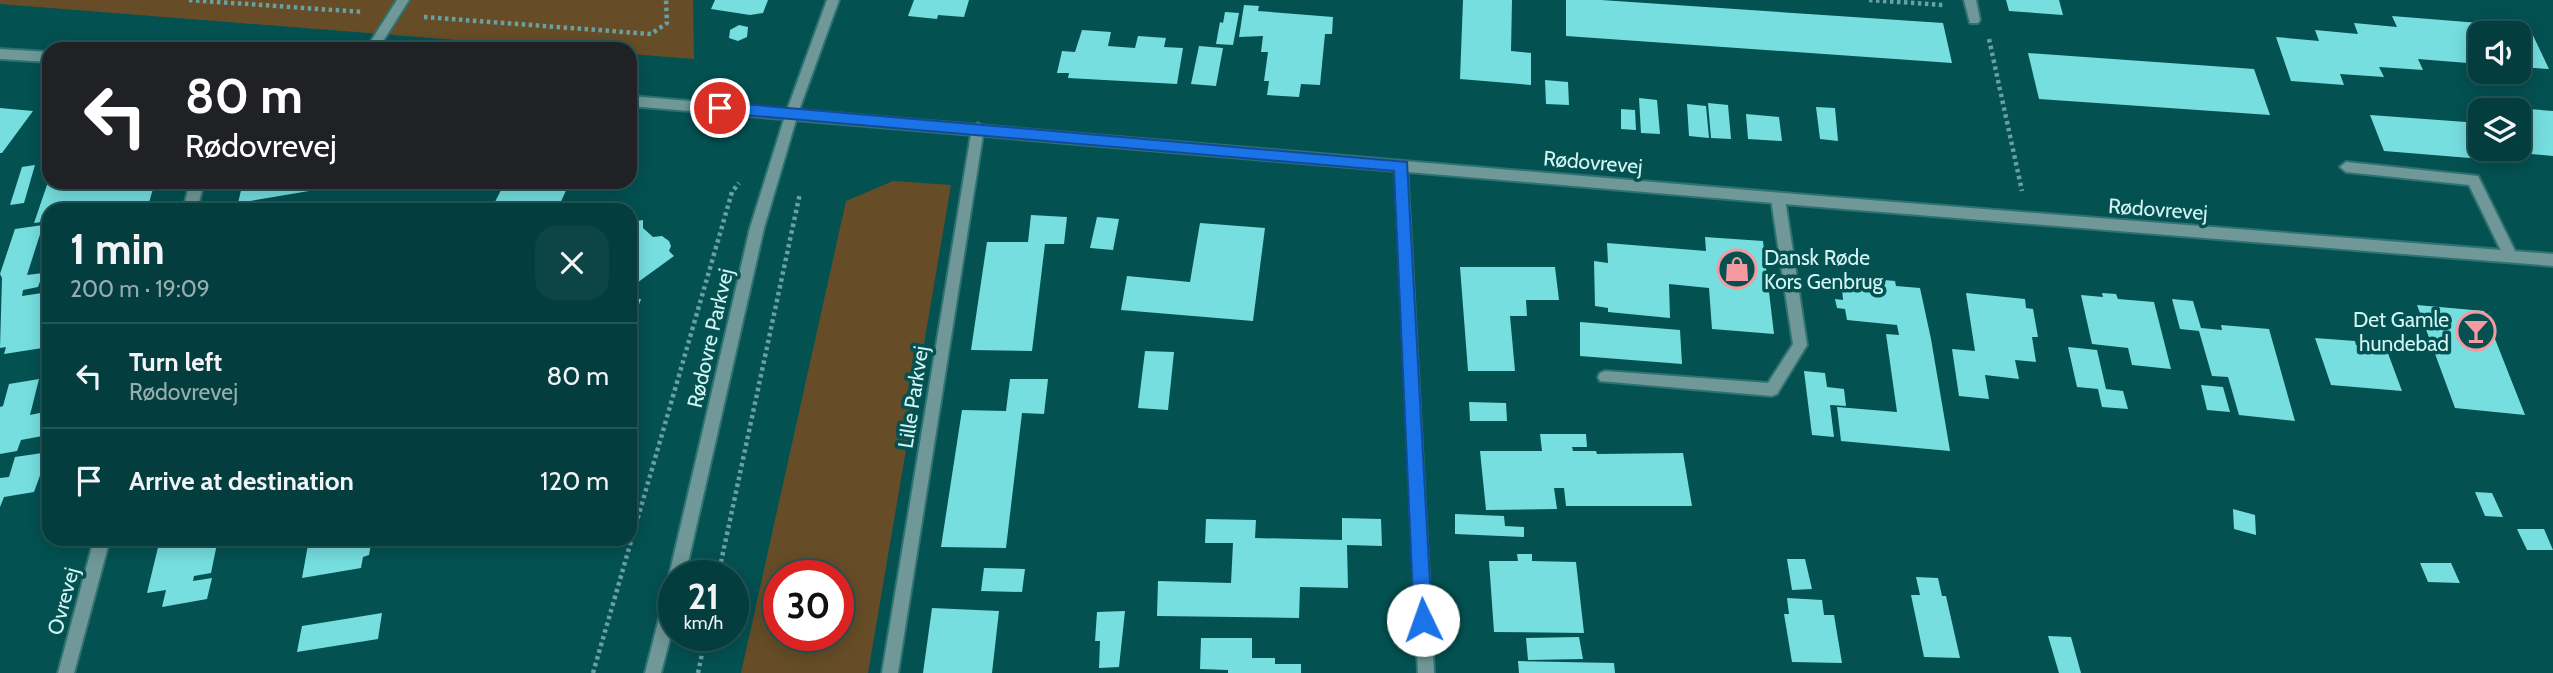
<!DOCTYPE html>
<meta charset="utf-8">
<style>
body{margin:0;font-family:Cabin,sans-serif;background:#0d4445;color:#f1f3f6;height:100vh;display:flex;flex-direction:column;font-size:26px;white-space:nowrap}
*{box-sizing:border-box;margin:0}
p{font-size:23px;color:#97aeb0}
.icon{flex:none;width:38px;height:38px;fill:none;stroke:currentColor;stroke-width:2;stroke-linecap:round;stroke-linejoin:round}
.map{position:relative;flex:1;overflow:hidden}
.panel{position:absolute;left:42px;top:203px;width:595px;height:343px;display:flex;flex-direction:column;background:#033d3e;border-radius:21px;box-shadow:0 4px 18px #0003,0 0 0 2px #245658}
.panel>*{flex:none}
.banner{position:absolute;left:42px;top:42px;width:595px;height:147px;border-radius:21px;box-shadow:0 4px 18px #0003,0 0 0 2px #245658;background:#202124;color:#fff;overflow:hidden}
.tools{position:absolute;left:2468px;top:21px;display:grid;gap:14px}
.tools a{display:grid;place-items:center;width:63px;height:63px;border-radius:14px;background:#033d3e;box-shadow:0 4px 18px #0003,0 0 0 2px #245658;font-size:35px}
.speed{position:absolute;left:658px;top:560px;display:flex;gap:14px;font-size:35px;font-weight:700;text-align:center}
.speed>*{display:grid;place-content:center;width:91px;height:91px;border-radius:50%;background:#033d3e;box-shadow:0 4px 18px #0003,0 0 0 2px #245658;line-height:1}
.speed small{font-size:18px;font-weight:400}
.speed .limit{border:10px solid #d22;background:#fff;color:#111}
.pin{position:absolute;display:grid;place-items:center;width:60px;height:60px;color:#fff;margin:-30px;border:4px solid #fff;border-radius:50%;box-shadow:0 2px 7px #0007}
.me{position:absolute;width:77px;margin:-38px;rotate:357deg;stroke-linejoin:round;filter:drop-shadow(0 0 5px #0008)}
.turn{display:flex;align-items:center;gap:24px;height:147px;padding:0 28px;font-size:32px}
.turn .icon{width:91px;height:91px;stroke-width:2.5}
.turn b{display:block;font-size:49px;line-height:60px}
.round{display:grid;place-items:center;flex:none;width:74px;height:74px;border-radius:21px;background:#0d4445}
.head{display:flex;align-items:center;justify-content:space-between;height:119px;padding:0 28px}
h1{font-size:42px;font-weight:700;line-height:52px}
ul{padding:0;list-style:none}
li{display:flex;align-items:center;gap:21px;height:105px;padding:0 28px;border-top:2px solid #245658}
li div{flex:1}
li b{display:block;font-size:26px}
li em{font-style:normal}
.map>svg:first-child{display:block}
</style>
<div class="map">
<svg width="2553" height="673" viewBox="0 0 2553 673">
<rect width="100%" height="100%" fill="#045152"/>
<!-- green -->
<path fill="#664d28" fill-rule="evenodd" d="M0,0H693L694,59L630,54V49H570L0,4Z
M893,181L951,185L868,673H741L846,201ZM779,576H838V635H779Z"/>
<!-- building -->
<path fill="#76dedf" d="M715,0H768L763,13L750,15L711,9Z
M914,0H969L964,17L938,15L937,19L908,16Z
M1463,0H1512L1511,51L1531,53V85L1460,79Z
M1566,0H1601L1943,23L1952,63L1566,36Z
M2006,0H2059L2063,15L2009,11Z
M1244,5L1259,6L1258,11L1333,17L1332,34H1325L1320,85L1301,84L1299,97L1267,95L1269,81H1264L1268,52H1261L1263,36L1239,37Z
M1225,12L1239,13L1233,45L1216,44L1220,22L1223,23Z
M2392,16L2529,27L2549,69L2518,67V33H2480V64L2418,59L2423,70L2379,67L2384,77L2340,74L2344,85L2291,81L2276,37L2319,41L2315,30L2358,34L2354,23L2397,27Z
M739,25L748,27L747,37L738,41L729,38L730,30Z
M1082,30L1111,32L1108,46L1135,48L1138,36L1166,38L1164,47L1183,48L1177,84L1068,78L1069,73H1057L1062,51L1075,52Z
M1199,46L1223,48L1216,86L1191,84Z
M2028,53L2254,69L2270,115L2039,99Z
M1545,80L1568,82L1569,105L1546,104Z
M1639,98L1657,100L1660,134L1641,133Z
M1708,103L1728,105L1731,139L1711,138Z
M1687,104L1706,106L1709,138L1689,136Z
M2479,105L2553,111V156L2500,151L2499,149H2518V110H2482Z
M1816,107L1835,108L1838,141L1820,139Z
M0,108L33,111L2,153H0Z
M1621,109L1635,110L1636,130L1621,129Z
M1746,114L1779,117L1782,141L1748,139Z
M2370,115L2466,122L2482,159L2384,151Z
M35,165L24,203L10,205L22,167Z
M48,182H155L148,206L124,210H49V221L34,223Z
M243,182H328L327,188L238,203Z
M505,182H570L557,210H491Z
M1031,215L1067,217L1064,244H1045L1032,351L971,350L987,242H1028Z
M1097,217L1119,219L1113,250L1090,248Z
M643,220V228L653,237L662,236L669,241L671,246L669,251L674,256L630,288V222Z
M1200,223L1265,228L1253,321L1121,310L1127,276L1190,282Z
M43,225L27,275L43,273L38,287L23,290L22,296L49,292V347L4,354L6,347L0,348L2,278L0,274L15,229Z
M1705,237L1763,241L1774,334L1712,329L1709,288L1669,284L1670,318L1608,312V308L1595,306L1594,261L1608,263L1607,243L1706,251Z
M1460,267H1555L1559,300H1526L1527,316H1510L1515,371H1468Z
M1841,276L1895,281L1896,286L1920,288L1931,339L1950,451L1841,441L1837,407L1897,412L1886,334L1899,335L1897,325L1847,320L1845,309L1837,308L1835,299L1843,300Z
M1966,293L2025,299L2026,308L2033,309L2038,337H2032L2036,362L2015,360L2019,379L1985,375L1989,399L1959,396L1952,349L1975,351Z
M2102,293L2116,294L2118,299L2154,302L2171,369L2132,365L2128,348L2092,344L2081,295L2103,297Z
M630,298L641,299L630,329Z
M2172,299L2193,301L2201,328L2222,330L2221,325L2269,329L2295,421L2239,415L2228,377L2212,376L2199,331L2180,329Z
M2417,305L2484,311L2525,415L2455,408Z
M1580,322L1680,330L1682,364L1580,356Z
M2315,338L2355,341L2356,345L2386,348L2402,391L2331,385Z
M2068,347L2097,350L2106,389L2123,391L2128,409L2102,407L2098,389L2077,387Z
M1145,351L1174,352L1168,410L1138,408Z
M1804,371L1825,373L1827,387L1844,389L1846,406L1830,405L1834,437L1812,435Z
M39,379L30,415L49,411L48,435L21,440L17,451L0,454V407L3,406L9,384Z
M1010,379H1048L1044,414L1022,413L1006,548L941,547L962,410L1006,411Z
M2201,385L2223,387L2230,412L2207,410Z
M1469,402L1506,403L1507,421H1470Z
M1540,434H1586L1587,447H1572L1573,451H1596L1597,454L1683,453L1692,506H1566L1564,488H1554L1557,509L1486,510L1480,451H1542Z
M49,452V469L42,470L34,492L4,497L0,507V478L9,477L15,457Z
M2475,492L2492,493L2503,517L2485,516Z
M2233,509L2255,515L2256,535L2234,529Z
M1455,514L1504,516L1505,526L1524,527V537L1455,534Z
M1342,518L1381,519L1382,546L1347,545L1348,588L1300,587L1299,618L1157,616L1158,581L1231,583L1233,543H1205L1206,519L1256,520L1255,538L1342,540Z
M2517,529H2544L2553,550H2527Z
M160,539H218L211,573L194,576L193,581L212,578L207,599L162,607L166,590L147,593Z
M309,539H372L369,555L363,557L361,568L302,578Z
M1517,554H1532V561L1576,562L1584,633L1494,632L1489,561H1518Z
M1787,559H1805L1812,589L1792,590Z
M2420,563H2451L2460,583L2428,582Z
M984,568L1025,569L1022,592L981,591Z
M1916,577L1938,578L1942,596H1946L1960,658L1924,657L1911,595H1920Z
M1787,598L1822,600L1824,615H1834L1842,663L1792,662L1784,614H1789Z
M932,608L999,611L992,673H923Z
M1125,611L1119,667L1099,668L1100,641H1095L1097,612Z
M382,613L378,639L297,652L302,626Z
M2048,636L2071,637L2081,673H2059Z
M1579,637L1583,659L1528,660L1526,638Z
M1201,638H1252V658H1275V664H1301V673H1228V670L1200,669Z
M1518,661L1614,663L1615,673H1519Z"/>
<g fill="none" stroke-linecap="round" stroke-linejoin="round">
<!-- service casing -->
<g stroke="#2e7272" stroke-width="4">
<path id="service" d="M397,0H409L378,49H366Z
M1964,0H1976L1980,20L1978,23H1970Z
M2346,162L2478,176L2518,257L2516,261H2506L2469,185L2346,172L2340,167Z
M1778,194L1785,199L1807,345L1777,394L1772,396L1600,381L1598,377L1600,373L1605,371L1768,383L1793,344L1771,199Z"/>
</g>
<!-- minor casing -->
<g stroke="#2e7272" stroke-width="4">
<path id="minor" d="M827,0H839L798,113L792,118L786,113Z
M978,123L984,128L898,673H882L972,128Z
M1401,161L1407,166L1434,673H1418L1395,166Z
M190,182H204L197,210H183Z
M94,539H110L74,673H58Z"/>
</g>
<!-- tertiary casing -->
<g stroke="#2e7272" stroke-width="4">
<path id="tertiary" d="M0,49L49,52V62L0,59Z
M630,96L1832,197L2553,254V266L1832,208L796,120L764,228L685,576H674V582L669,576L750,228L784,119L630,106Z
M674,584V623L661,673H645L666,591L669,586Z"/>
</g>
<!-- path -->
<path stroke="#69a0a1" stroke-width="4.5" stroke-dasharray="3.5 3.5" stroke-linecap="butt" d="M189,0L363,12
M1869,0L1943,5
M424,17L651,34L667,23L666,0
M1989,39L2022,191
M718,576L800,193
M593,673L732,192L739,183
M698,673L706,635"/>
<!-- service -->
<use href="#service" fill="#709898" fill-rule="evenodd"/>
<!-- minor -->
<use href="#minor" fill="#709898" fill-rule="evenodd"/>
<!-- tertiary -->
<use href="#tertiary" fill="#709898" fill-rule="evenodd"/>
</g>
<!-- route -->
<path fill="#1a73e8" stroke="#114b97" stroke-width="2" d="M720,102L1407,162L1432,620L1430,626L1423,628L1417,626L1414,620L1394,171L720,113L713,108Z"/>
<!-- icons -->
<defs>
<g id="shop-ring" transform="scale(2.0125)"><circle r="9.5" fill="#045152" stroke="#f49aa0" stroke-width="1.5"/><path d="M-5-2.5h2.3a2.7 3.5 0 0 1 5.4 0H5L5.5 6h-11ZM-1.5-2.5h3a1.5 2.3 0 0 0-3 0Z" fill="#f49aa0"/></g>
<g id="bar-ring" transform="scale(2.0125)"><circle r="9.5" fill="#045152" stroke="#f49aa0" stroke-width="1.5"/><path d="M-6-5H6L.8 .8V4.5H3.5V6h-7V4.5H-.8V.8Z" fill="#f49aa0"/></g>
</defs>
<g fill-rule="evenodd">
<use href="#shop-ring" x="1737" y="269"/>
<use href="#bar-ring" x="2476" y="331"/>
</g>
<g text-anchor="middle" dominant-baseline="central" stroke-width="7" stroke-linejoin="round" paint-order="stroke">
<!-- street labels -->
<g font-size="21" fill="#d4f4f4" stroke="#045152">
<text transform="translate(1593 162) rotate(5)">Rødovrevej</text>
<text transform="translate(2158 209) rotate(4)">Rødovrevej</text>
<text transform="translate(710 338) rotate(-77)">Rødovre Parkvej</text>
<text transform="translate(913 397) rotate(-81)">Lille Parkvej</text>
<text transform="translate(63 601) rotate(-75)">Ovrevej</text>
</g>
<!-- poi labels -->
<g font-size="21" fill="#d4f4f4" stroke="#045152" text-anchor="start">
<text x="1764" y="257">Dansk Røde<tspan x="1764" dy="24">Kors Genbrug</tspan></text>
<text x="2449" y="319" text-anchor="end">Det Gamle<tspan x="2449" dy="24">hundebad</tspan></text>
</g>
</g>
</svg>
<div class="tools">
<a><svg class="icon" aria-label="sound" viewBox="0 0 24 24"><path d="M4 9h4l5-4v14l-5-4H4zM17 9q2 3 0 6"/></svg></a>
<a><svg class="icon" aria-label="layers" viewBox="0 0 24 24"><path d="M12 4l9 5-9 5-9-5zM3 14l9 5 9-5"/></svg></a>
</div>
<div class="speed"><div>21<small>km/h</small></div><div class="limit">30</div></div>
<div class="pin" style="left:720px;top:108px;background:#d93025"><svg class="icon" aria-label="arrive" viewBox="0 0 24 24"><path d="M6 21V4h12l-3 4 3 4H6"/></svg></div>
<svg class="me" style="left:1423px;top:620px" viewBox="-20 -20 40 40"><circle r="19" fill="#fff"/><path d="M0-13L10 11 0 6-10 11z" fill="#1a73e8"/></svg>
<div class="banner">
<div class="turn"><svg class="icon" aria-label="left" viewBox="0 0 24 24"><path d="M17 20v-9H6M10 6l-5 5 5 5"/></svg><div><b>80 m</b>Rødovrevej</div></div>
</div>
<section class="panel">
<div class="head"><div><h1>1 min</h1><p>200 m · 19:09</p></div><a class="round"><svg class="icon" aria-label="close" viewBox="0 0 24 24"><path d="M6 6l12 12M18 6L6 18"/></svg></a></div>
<ul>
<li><svg class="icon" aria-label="left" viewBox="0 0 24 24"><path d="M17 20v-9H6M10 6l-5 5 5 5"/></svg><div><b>Turn left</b><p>Rødovrevej</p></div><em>80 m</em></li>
<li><svg class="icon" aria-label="arrive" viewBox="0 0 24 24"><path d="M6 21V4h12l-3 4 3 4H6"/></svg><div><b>Arrive at destination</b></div><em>120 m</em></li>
</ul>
</section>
</div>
